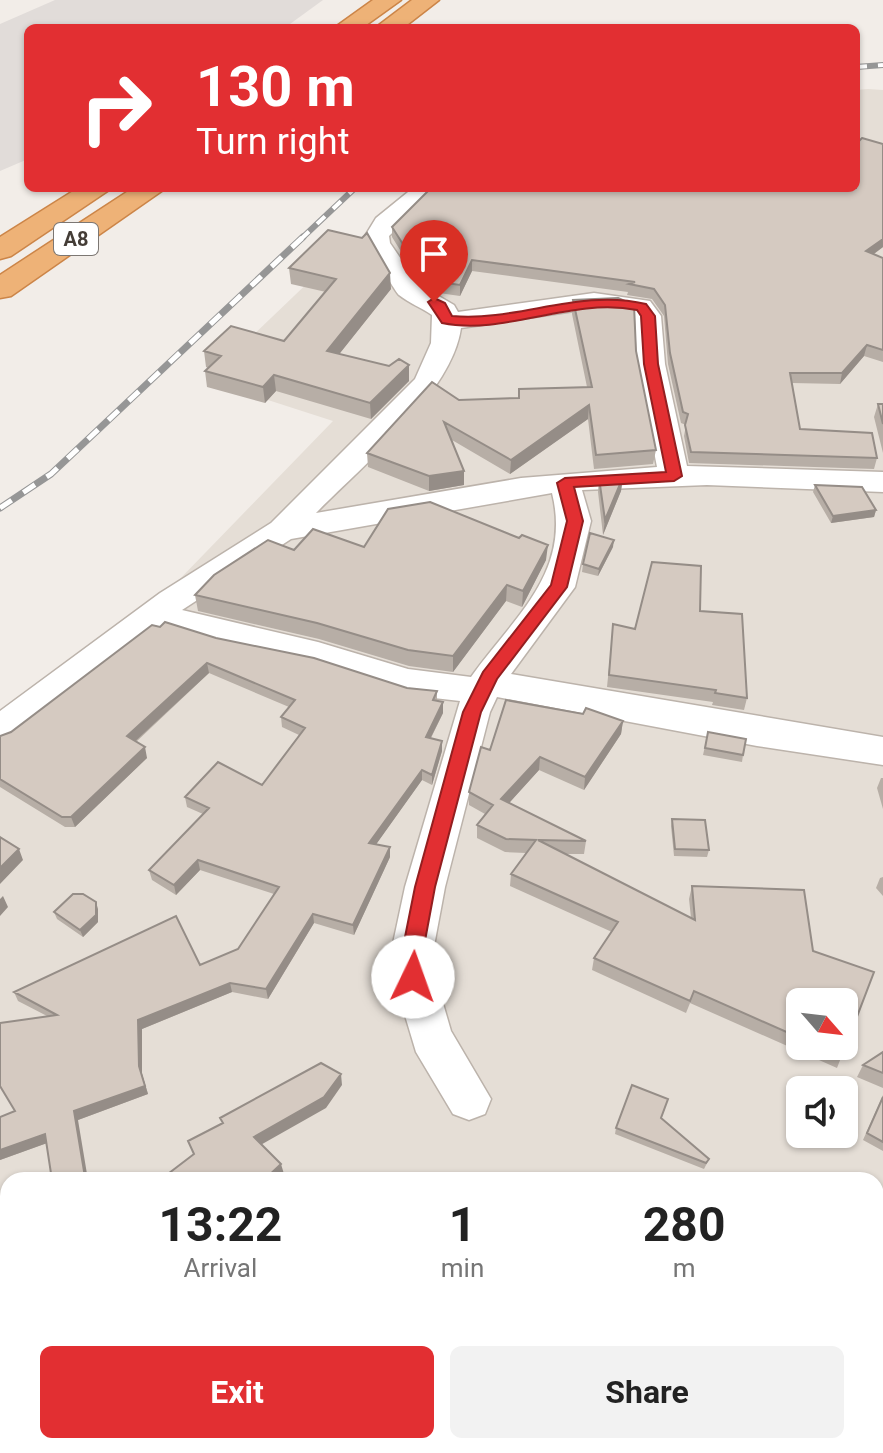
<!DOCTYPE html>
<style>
body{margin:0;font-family:Roboto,sans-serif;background:#f2f2f2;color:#222;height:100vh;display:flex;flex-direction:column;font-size:30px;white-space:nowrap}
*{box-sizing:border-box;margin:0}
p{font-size:26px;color:#767676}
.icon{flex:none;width:44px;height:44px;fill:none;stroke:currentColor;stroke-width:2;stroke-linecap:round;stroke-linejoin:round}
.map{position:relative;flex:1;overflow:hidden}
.details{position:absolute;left:0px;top:1172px;width:884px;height:282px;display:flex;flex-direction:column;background:#fff;border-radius:24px 24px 0 0;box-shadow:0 2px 6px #0004}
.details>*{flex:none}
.guide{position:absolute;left:24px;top:24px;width:836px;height:168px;border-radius:12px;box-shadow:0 2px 6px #0004;background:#e22f32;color:#fff;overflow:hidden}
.needle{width:52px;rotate:118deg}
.fabs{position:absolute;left:786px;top:988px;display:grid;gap:16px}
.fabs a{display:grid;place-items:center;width:72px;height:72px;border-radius:12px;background:#fff;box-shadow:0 2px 6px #0004;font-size:40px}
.pin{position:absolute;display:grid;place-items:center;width:68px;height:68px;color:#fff;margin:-82px -34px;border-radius:50% 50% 50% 0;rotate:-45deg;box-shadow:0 0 8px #0007}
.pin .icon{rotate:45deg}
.me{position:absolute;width:88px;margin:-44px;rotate:3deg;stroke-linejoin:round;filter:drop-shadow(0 0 6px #0008)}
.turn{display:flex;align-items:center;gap:28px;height:168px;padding:0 40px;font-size:36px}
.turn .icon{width:104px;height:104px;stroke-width:2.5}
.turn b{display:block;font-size:56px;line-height:68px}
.eta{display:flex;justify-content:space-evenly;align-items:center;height:136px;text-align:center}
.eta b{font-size:48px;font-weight:700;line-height:56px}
.action{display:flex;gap:16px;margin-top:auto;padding:16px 40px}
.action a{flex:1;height:92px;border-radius:12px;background:#e22f32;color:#fff;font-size:32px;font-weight:700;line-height:92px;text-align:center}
.action a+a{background:#f2f2f2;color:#222}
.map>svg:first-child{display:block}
</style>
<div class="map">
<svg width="883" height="1453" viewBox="0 0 883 1453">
<rect width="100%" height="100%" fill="#f2ede8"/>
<!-- residential -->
<path fill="#e5ded6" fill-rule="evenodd" d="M868,89L883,90V1453H0V755L15,749L333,421L206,380L317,274L454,188H856V90ZM800,1002H844V1046H800ZM800,1090H844V1134H800ZM8,1180H876V1446H8Z"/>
<!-- industrial -->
<path fill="#e1dcd9" d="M55,0H323L290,24L277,28H28V159L0,171V24Z"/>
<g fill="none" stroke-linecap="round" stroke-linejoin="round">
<!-- minor casing -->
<g stroke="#bcb3ab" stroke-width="3">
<path id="minor" d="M413,188H439L389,236L390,243L418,284L454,305L458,312L594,293L650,301L661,316L665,364L687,466L883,472V492L707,485L582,490L591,521L575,587L511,674L883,737V765L757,746L497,697L490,712L445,887L431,962L451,1031L491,1099L485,1114L469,1120L453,1114L416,1052L389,962L405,887L460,701L408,695L316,666L219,645L160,627L13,740L0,744V711L160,593L271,523L415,379L431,343L432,315C422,308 409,303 399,295C396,293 366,242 365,236L376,218ZM594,308L617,309L635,317L637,364L657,467L521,478L316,513C362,466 452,393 461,328ZM552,493C572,573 513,618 471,677L408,669L318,642L182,610L291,539Z"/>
</g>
<!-- highway casing -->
<g stroke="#cc8548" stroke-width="3">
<path id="highway" d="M373,0H401L362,28H334Z
M412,0H439L403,28H375Z
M78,188H112L11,256L0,259V237Z
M133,188H166L11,296L0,298V275Z"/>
</g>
<!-- minor -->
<use href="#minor" fill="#fff" fill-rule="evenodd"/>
<!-- highway -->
<use href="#highway" fill="#eeb277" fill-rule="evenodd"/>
<!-- rail-far1 casing -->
<g stroke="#969696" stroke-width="6">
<path id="rail-far1" d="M856,67L883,65
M301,239L355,188"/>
</g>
<!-- rail casing -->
<g stroke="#969696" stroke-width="7">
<path id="rail" d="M0,508L51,474L303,237"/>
</g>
<!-- rail-far1 -->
<use href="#rail-far1" stroke="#fff" stroke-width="4" stroke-dasharray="11" stroke-linecap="butt"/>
<!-- rail -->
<use href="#rail" stroke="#fff" stroke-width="5" stroke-dasharray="14" stroke-linecap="butt"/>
</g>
<!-- wall -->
<path fill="#b7aea6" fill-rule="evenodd" d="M883,144V247L874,254L883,258V362L864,356L840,384L792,383L800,429L877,458L874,469L689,463L684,436L686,425L681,423L668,364L664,316L652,299L627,295L628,292L472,271L460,296L439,293L420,282L392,237V227L856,188Z
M289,268L391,289L339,354L409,381L371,419L276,391L265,403L207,387L205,371L208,368L206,367L204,351L284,341L326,292L291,284Z
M573,300L636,351L656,450L653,464L594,469L588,419L510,474L452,440L464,485L429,491L368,467L367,453L459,400L519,398L587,387L572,314Z
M878,404H883V453L874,417Z
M623,477L621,491L603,535L598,492L599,478Z
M815,485L876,510L874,517L831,523L813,492Z
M364,547L546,560L522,607L506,601L453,672L409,666L319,639L198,611L195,595L294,550Z
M613,547L598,576L582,572L583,564Z
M700,611L747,698L744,710L712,705L713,702L607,687L612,637L635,629Z
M160,627L216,638L407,688L437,691V701L443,713L431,738L442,751L432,785L422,780L376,844L390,857L354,935L314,923L268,999L232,992L142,1029V1074L148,1094L78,1120L47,1143L0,1160V1117L15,1111L47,1016L18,1001L14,992L200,965L238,949L274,894L200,870L176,895L152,880L149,870L203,814L187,807L185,797L262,785L299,735L282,727L281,717L289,707L209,673L136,742L147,758L75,827H65L0,787V736L11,732Z
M506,700L583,714L586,708L623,721L621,734L584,790L539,770L509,803L586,841L584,854H564L691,918L689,899L692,886L804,890L813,951L874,972L837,1068L690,1003L686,1013L592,970L594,958L612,932L510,886L511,874L526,853L505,852L477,838V825L485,814L469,805V792L481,747L490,750ZM800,1002H844V1046H800Z
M708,732L743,755L742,762L703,755Z
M881,778H883V809L877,788Z
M672,819L709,850L707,857L674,856L671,826Z
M883,877V896L876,888L880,878Z
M98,909V922L83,937L57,919L54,912Z
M883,1052V1088L857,1077L863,1065Z
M883,1095V1151L863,1140Z
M661,1119L709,1159L704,1169L615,1134L616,1128Z
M883,1211V1305L876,1302V1224Z"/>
<!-- shaded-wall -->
<path fill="#958d87" d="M883,239V247L864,261L866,251Z
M472,260V271L460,296V285Z
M390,273L391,289L329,367L327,351Z
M867,345L864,356L840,384L842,373Z
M409,365V381L371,419L370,403Z
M274,375L276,391L265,403L263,387Z
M589,405L588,419L510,474L511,460Z
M464,471V485L429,491V476Z
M623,477L621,491L603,535L605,520Z
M876,510L874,517L831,523L833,516Z
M614,540L613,547L598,576L599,569Z
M548,545L546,560L522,607L523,591Z
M507,585L506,601L453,672V656Z
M207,663L209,673L130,746L127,736Z
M443,702V713L426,747V737Z
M623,721L621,734L584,790L585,777Z
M442,741V751L432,785V775Z
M145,747L147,758L75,827L71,817Z
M540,757L539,770L501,812V799Z
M422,770V780L370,853L369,843Z
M390,847V857L354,935L353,925Z
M19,849L23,860L0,884V868Z
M198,860L200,870L176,895L174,885Z
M3,896L8,907L0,916V899Z
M96,902L98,909V922L83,937L80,930Z
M313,914L314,923L268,999L266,989Z
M230,983L232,992L142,1029V1074L148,1094L78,1120L88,1180H76L74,1111L139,1066L138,1020Z
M341,1074L342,1085L326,1108L257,1147L254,1137Z
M45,1134L50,1142L0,1160V1150Z
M281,1164L284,1174L277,1180H264Z
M8,1418V1426L0,1432V1425Z"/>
<!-- building -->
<path fill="#d5cac1" stroke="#958d87" stroke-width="2" d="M862,138L883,144V239L866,251L883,258V350L867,345L842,373H790L800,429L872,433L877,458L691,452L685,425L688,414L683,412L670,353L665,305L654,289L629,284L635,282L472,260L460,285L439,282L420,271L392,227L431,188H856V144Z
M328,230L362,238L367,233L390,273L327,351L389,366L399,359L409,365L370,403L274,375L263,387L205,371L221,356L204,351L231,326L284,341L336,279L289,268Z
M618,298L634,305L636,351L656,450L596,455L589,405L511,460L444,422L464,471L429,476L367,453L432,382L459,400L519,398V389L592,387L573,300Z
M878,404H883V424Z
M623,477L605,520L599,478Z
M815,485L862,487L876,510L833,516Z
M430,502L519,538L522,535L548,545L523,591L507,585L453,656L408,650L317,623L195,595L214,575L268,540L294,550L313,529L364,547L388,509Z
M590,533L614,540L599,569L583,564Z
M652,562L701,566L700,611L742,614L747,698L715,693L716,690L609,675L613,624L635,629Z
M165,622L216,638L314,658L407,688L437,691L433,700L443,702L426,737L442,741L432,775L422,770L369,843L390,847L353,925L313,914L266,989L230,983L138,1020L139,1066L145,1086L74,1111L85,1177L76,1180H52L45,1134L0,1150V1117L15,1111L0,1086V1023L57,1015L14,992L176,916L200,965L238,949L279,887L198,860L174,885L149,870L209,808L185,797L218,762L262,785L305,728L281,717L295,700L207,663L127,736L145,747L71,817H62L0,779V736L11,732L152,625L160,627Z
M506,700L583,714L586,708L623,721L585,777L540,757L501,799L586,841L538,840L695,920L692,886L804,890L813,951L874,972L842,1056L819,1046H844V1002H800V1038L694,991L690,1001L594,958L618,922L511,874L536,840L506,839L477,825L493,805L469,792L481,747L490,750Z
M708,732L746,739L743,755L705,748Z
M672,819L705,820L709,850L675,849Z
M0,837L19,849L0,868Z
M73,894H83L96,902V915L80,930L54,912Z
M883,1052V1073L863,1065Z
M321,1063L341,1074L324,1097L254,1137L281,1164L264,1180H160L194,1154L188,1141L223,1123L220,1118Z
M632,1085L668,1099L661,1118L709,1159L706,1163L616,1128Z
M883,1097V1142L867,1133Z
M883,1212V1297L876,1293V1227Z
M0,1346L8,1360V1418L0,1425Z
M476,1446H534L531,1453H473Z"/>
<!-- route -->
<path fill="#e22f32" stroke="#931f20" stroke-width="2" d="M434,298L445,303L452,316C518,322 579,288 646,304L655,316L658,364L682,476L674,481L574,487L583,521L567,587L497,679L481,712L435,887L421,962L424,977L421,983H406L400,962L415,887L463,712L483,672L551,585L567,521L557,483L565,478L666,472L644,364L641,316L637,310C570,297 505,336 442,323L428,302Z"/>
<g text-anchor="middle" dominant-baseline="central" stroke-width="6" stroke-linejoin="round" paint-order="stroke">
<!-- shield labels -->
<rect fill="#fff" stroke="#7c7773" stroke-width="2" x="54" y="223" width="44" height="32" rx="6"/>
<g font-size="20" font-weight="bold" fill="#443d37">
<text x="76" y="239">A8</text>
</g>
</g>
</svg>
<div class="fabs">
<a><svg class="needle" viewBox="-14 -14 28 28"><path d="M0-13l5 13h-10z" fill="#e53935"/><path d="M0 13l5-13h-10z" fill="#767676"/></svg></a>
<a><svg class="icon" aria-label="sound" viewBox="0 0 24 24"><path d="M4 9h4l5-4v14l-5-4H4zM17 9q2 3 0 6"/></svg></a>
</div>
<div class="pin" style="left:434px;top:302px;background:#d93025"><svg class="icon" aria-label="arrive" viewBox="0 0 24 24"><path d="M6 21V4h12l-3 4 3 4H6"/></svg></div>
<svg class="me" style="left:413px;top:977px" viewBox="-20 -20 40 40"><circle r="19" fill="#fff"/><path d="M0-13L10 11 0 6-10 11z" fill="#e22f32"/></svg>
<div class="guide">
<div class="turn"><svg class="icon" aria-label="right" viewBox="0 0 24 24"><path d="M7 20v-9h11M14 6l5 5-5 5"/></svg><div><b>130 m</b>Turn right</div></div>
</div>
<section class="details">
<div class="eta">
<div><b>13:22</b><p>Arrival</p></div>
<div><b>1</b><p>min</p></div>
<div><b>280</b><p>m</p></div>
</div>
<div class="action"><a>Exit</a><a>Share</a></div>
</section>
</div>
